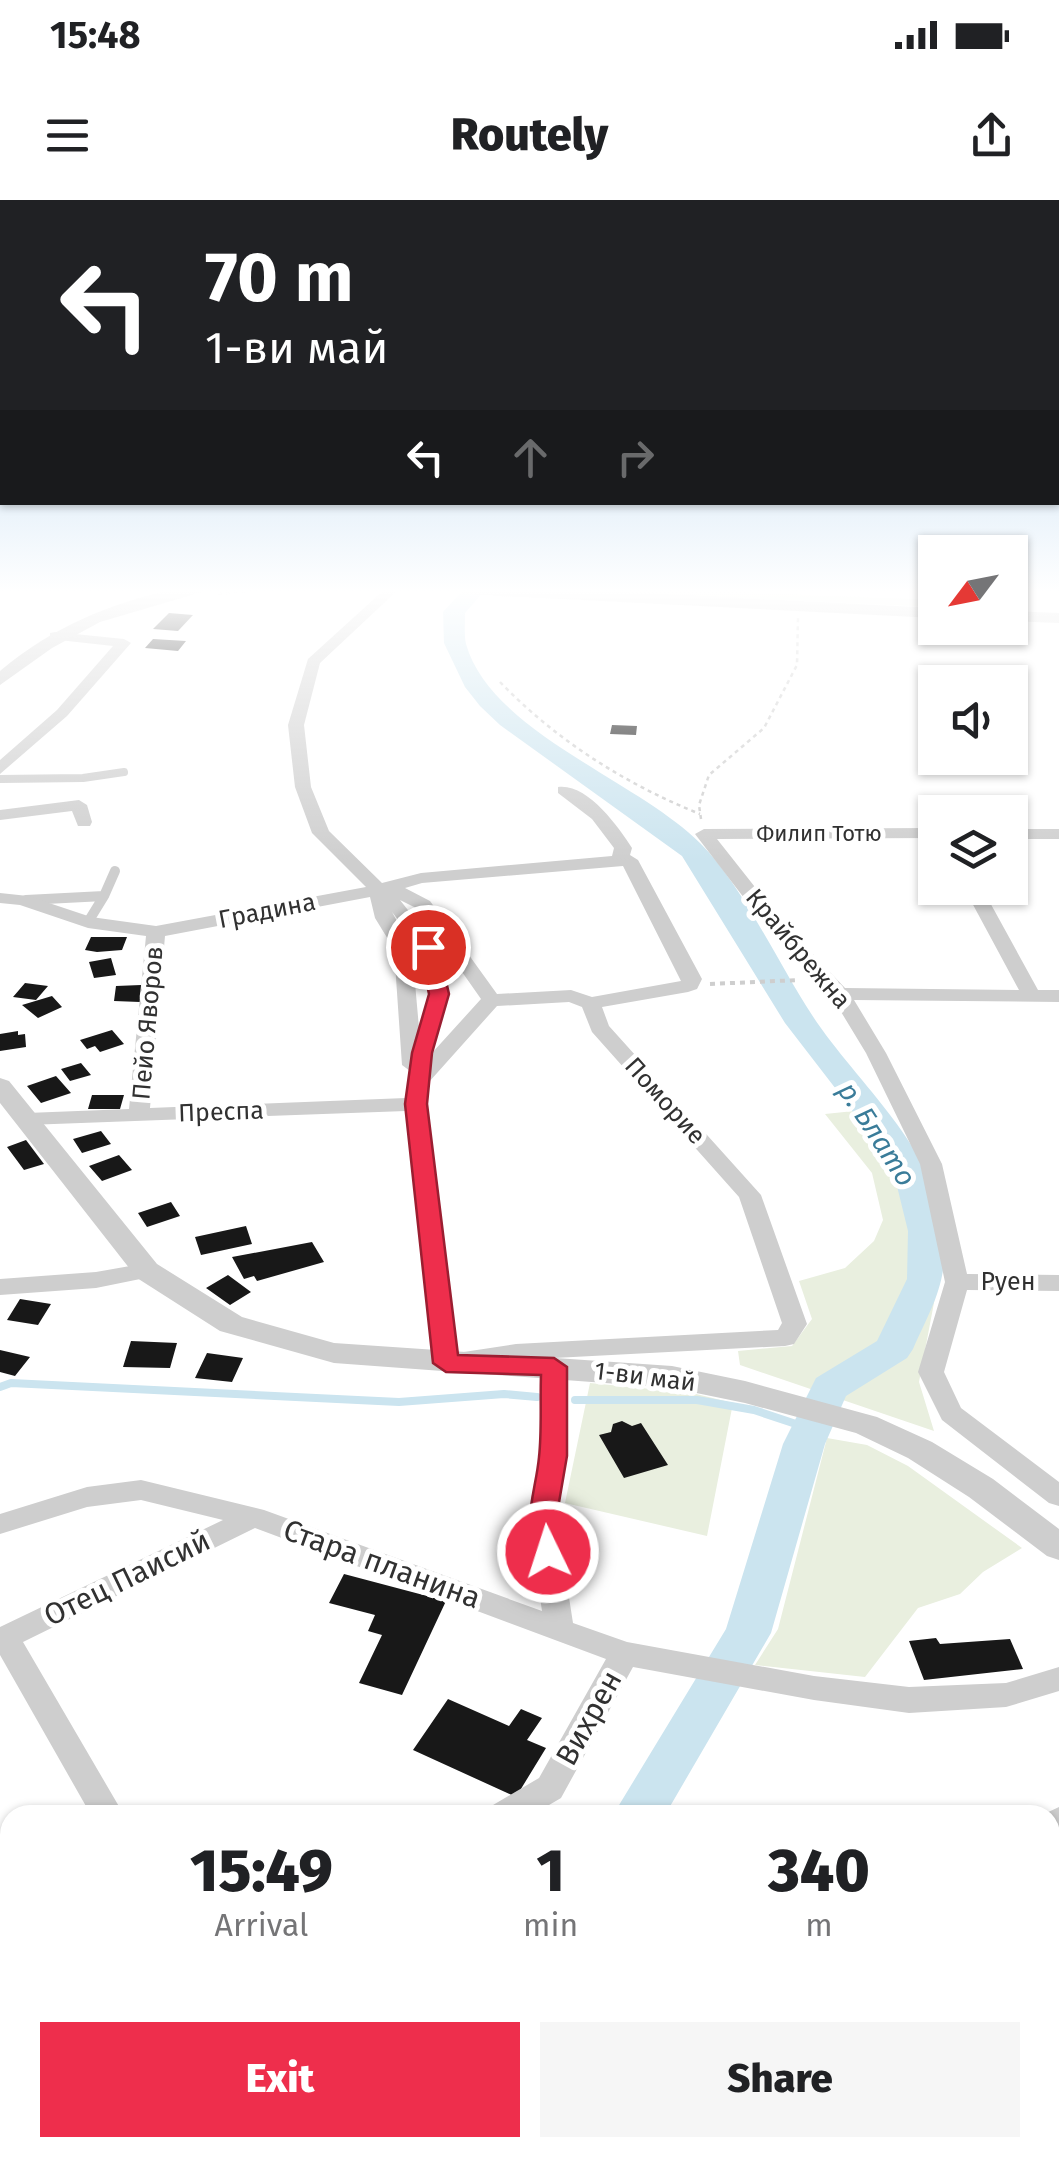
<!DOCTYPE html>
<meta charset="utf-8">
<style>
body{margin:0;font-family:"Fira Sans",sans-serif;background:#f6f6f6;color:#202124;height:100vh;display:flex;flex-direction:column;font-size:38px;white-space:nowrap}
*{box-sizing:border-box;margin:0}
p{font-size:32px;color:#757577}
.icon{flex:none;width:55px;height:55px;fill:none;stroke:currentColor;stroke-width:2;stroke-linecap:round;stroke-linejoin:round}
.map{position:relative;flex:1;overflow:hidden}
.side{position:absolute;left:0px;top:1605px;width:1060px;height:352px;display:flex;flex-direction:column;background:#fff;border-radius:30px 30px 0 0;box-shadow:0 2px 8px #0004}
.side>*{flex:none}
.top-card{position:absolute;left:0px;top:0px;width:1060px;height:305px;box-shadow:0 2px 8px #0004;background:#202124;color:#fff;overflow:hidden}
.needle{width:65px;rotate:238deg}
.fabs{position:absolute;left:918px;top:335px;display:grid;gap:20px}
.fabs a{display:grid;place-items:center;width:110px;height:110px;border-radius:0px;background:#fff;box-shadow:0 2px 8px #0004;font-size:50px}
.pin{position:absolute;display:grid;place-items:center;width:85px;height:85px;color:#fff;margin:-42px;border:5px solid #fff;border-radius:50%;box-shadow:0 2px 10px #0007}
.me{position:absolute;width:110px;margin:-55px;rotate:356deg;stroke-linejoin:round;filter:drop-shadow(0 0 8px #0008)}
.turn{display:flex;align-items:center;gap:35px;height:210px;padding:0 40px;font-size:45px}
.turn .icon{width:130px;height:130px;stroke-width:2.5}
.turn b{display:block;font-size:70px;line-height:85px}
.lanes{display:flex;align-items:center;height:95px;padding:0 40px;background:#0003;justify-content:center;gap:50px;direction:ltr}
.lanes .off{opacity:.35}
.eta{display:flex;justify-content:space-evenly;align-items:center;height:170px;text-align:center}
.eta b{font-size:60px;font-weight:800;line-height:70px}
.action{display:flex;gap:20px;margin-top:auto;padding:20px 40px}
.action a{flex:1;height:115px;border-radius:0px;background:#ee2e4c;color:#fff;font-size:40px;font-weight:800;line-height:115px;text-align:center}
.action a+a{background:#f6f6f6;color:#202124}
.status{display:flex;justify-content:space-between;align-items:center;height:70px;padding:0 50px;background:#fff;direction:ltr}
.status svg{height:28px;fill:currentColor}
header{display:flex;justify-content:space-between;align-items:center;height:130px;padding:0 40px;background:#fff;font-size:45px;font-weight:800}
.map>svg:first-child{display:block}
</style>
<div class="status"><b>15:48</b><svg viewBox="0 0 49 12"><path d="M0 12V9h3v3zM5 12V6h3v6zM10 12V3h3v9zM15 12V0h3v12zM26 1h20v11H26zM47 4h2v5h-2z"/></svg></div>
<header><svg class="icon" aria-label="menu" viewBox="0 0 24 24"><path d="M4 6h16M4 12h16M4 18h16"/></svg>Routely<svg class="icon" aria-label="share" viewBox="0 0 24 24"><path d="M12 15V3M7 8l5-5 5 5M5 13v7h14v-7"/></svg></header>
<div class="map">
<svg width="1059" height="1957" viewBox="0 0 1059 1957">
<rect width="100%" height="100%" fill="#fff"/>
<!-- green -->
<path fill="#e9efdf" d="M544,389H659L935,400V407Z
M883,908L925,976L940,1071L919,1182L934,1231L740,1165L738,1151L792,1146L812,1119L799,1081L845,1068L874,1041L883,1020L872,973L825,914Z
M590,1183L692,1193L733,1203L707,1336L565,1303Z
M827,1238L867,1245L908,1266L1022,1348L983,1372L960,1394L918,1408L865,1477L755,1465L778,1429Z"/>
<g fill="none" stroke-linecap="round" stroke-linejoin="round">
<!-- stream -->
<path stroke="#cbe4ef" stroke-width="8" d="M0,1187L11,1183L399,1202L504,1194L537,1197
M575,1200H697L754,1210L811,1229"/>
<!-- river -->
<path fill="#cbe4ef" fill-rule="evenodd" d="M464,389H486L465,413C465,423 464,435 466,444C491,532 637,580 700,643C741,683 779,765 812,815C857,884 937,947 944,1034C948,1083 932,1106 913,1149L907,1158L846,1196L825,1244L771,1433L665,1615H613L726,1429L783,1244L816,1178L877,1141L907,1079L908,1031L895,978L849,906L785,823L682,656L500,525L480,506L465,487L444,443L443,412Z
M452,1948H510L507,1957H449Z"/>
</g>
<!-- building -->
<path fill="#181818" d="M169,413L193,415L178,431L153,429Z
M153,439L186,441L178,451L145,448Z
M612,525L637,526L636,535L610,534Z
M91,737H127L122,750L97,752L85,750Z
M111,758L116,775L94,778L89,762Z
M25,783L48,786L36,800L13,797Z
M141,785L140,802L114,801L116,786Z
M52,796L62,807L38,818L22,805Z
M112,830L124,844L100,852L95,846L87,849L80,840Z
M18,831V835L25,834L26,847L0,851V834Z
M81,863L91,875L70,881L61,869Z
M56,876L71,893L41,903L27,886Z
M92,895H124L120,909H88Z
M101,931L111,944L82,953L73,939Z
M26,940L44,964L24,970L7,947Z
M119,955L132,970L102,981L89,966Z
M171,1002L180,1016L147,1027L138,1013Z
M246,1026L252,1044L201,1055L195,1037Z
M312,1042L324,1062L257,1081L254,1076L244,1079L232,1057Z
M228,1075L251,1092L230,1105L206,1088Z
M20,1099L51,1104L38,1125L7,1120Z
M131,1141L177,1143L170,1168L123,1167Z
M0,1150L30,1157L15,1176L0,1172Z
M207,1153L243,1158L232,1182L195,1178Z
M622,1221L632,1226L641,1223L668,1265L624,1278L599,1235L611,1232L613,1224Z
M344,1374L446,1401L402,1495L359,1483L382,1435L368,1431L375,1415L329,1403Z
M936,1438L940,1444L1010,1439L1023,1469L924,1480L909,1441Z
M448,1499L509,1526L521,1509L542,1518L527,1540L546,1548L516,1597L413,1550Z"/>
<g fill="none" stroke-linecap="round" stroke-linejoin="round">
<!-- path-far2 -->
<path stroke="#cecece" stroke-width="2.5" stroke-dasharray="4 4" stroke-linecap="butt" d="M218,394L271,389
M500,482C556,540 625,584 700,614
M701,619L699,605L709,575L764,528L797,465L798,418"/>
<!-- path-far1 -->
<path stroke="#cecece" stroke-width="4" stroke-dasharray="5 5" stroke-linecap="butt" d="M710,784L799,780"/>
<!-- path -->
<path stroke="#cecece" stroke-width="5" stroke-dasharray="8 8" stroke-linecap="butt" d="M445,1957L448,1948"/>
<!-- service-far1 -->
<path stroke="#cecece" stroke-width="8" d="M0,579L83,578L124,572"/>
<!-- service -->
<path stroke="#cecece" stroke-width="10" d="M26,700L104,696L115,671
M88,722L104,696"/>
<!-- minor -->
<path fill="#cecece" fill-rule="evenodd" d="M385,389H399L320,463L304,525L311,587L329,631L382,683L421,673L612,656L614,648L592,619L558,593V587C587,583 618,626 632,648L630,655L638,660L702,779L697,789L688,792L602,807L609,826L761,995L807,1124L794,1144L785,1146L554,1158L563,1161L567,1167L566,1256L556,1314L573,1423L627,1442L814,1476L909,1487L1006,1483L1059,1467V1491L1006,1507L909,1513L814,1500L633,1467L561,1598L532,1615H488L493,1605L539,1578L606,1459L255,1328L23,1442L124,1615H91L0,1455V1427L223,1320L141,1300L87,1307L0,1334V1314L87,1287L141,1280L264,1310L542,1411L528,1314L540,1256L541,1167L545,1161L553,1159L446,1172L437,1169L433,1163L406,911L27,925L16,919L27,913L129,909L146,736L88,728L20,705L0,703V693L28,696L91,717L156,726L366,687L312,633L295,587L288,525L308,459ZM623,666L681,781L592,797L571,790L497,794L430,701L405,688L422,683ZM370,697L375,718L394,749L402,865L410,871L406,898L150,908L165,736ZM400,700L418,709L481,799L432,853L449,794L437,747ZM392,712L419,747L429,794L419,828L412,749ZM569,802L582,807L592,832L739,997L782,1123L778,1130L516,1144L457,1153L427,904L429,882L497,806Z
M55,432L124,439L131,443L67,516L0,574V560L57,510L113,446L50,439V433Z
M79,600L87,605L92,622L90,626H78L72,611L0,620V610Z
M935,628V638L717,639L785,725L845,788L1019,790L964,688H982L1038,790H1059V802L854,800L886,853L942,964L967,1074L1059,1075V1091L967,1090L944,1172L961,1208L1059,1282V1306L1049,1303L942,1220L918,1172L945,1082L920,964L866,853L832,797L771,733L695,634L704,629Z
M1010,629H1059V639H1010Z
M147,1063L159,1071L155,1076L96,1088L0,1095V1079L96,1072Z
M1059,1607V1639L1050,1642V1615H1042Z
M1050,1734L1059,1738V1773L1050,1770Z
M34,1948H73L69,1957H30Z
M165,1948H206L202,1957H161Z
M766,1948H831L835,1957H762Z"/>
<!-- tertiary -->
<path fill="#cecece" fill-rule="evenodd" d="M174,389H212L100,422L52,448L0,485V471C52,427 109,404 174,389Z
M455,389H568L935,408V418L463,394Z
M1010,411L1059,413V423L1010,421Z
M0,878L9,881L157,1064L242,1117L334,1143L672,1166L745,1181L877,1217L932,1242L993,1279L1059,1329V1360L1047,1356L969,1297L908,1258L856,1233L745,1203L672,1188L334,1163L220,1131L137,1078L0,903Z"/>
</g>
<!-- sky -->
<linearGradient id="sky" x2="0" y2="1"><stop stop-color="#9cc7eb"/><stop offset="0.59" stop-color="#fff"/><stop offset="1" stop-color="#fff" stop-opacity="0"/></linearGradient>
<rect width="1059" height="663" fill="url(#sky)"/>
<!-- route -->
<path fill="#ee2e4c" stroke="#9b1e31" stroke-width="2.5" d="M428,741L438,747L449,794L432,853L427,904L458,1155L554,1158L567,1167V1256L557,1314L562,1352L558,1360L548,1363L538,1360C520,1327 536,1291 539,1257C542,1230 540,1202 541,1175L446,1172L433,1163L405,904L412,853L429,794L419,747Z"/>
<g text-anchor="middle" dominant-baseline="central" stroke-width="10" stroke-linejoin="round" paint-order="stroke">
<!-- far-street labels -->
<g font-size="22" fill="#313131" stroke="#fff">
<text x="819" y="633">Филип Тотю</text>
</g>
<!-- street labels -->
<g font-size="25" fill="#313131" stroke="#fff">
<text transform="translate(267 711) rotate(-11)">Градина</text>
<text transform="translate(798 749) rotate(50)">Крайбрежна</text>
<text transform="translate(148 823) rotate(-85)">Пейо Яворов</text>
<text transform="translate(665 901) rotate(48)">Поморие</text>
<text transform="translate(221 912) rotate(-2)">Преспа</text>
<text x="1008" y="1082">Руен</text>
<text transform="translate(645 1177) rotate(7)">1-ви май</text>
</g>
<!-- water labels -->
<g font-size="28" font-style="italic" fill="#3a7c99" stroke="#fff">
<text transform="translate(877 934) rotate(57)">р. Блато</text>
</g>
<!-- near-street labels -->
<g font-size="30" fill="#313131" stroke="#fff">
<text transform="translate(382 1364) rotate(20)">Стара планина</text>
<text transform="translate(127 1378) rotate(-26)">Отец Паисий</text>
<text transform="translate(589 1518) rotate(-61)">Вихрен</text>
</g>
</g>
</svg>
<div class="fabs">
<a><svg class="needle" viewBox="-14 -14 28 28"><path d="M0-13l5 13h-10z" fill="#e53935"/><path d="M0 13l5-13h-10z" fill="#757577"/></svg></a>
<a><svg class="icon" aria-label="sound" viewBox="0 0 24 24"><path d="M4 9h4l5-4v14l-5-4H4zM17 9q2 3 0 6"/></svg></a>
<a><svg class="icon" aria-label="layers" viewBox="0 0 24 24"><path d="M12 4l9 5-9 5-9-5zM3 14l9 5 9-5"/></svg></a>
</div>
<div class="pin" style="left:428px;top:747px;background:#d93025"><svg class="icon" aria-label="arrive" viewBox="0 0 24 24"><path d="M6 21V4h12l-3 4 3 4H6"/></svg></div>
<svg class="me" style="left:548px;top:1352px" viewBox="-20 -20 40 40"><circle r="17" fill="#ee2e4c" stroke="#fff" stroke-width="3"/><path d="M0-11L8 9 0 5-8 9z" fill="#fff"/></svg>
<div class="top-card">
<div class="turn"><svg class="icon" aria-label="left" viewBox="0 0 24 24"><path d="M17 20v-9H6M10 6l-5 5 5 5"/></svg><div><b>70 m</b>1-ви май</div></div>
<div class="lanes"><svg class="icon" aria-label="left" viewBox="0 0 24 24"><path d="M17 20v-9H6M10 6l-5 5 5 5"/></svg><svg class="icon off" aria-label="ahead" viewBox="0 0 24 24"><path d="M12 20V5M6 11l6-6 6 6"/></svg><svg class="icon off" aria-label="right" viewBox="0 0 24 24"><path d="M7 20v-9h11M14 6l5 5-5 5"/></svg></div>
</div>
<section class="side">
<div class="eta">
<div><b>15:49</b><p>Arrival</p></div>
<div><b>1</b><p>min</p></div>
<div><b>340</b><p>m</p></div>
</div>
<div class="action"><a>Exit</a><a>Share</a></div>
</section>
</div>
